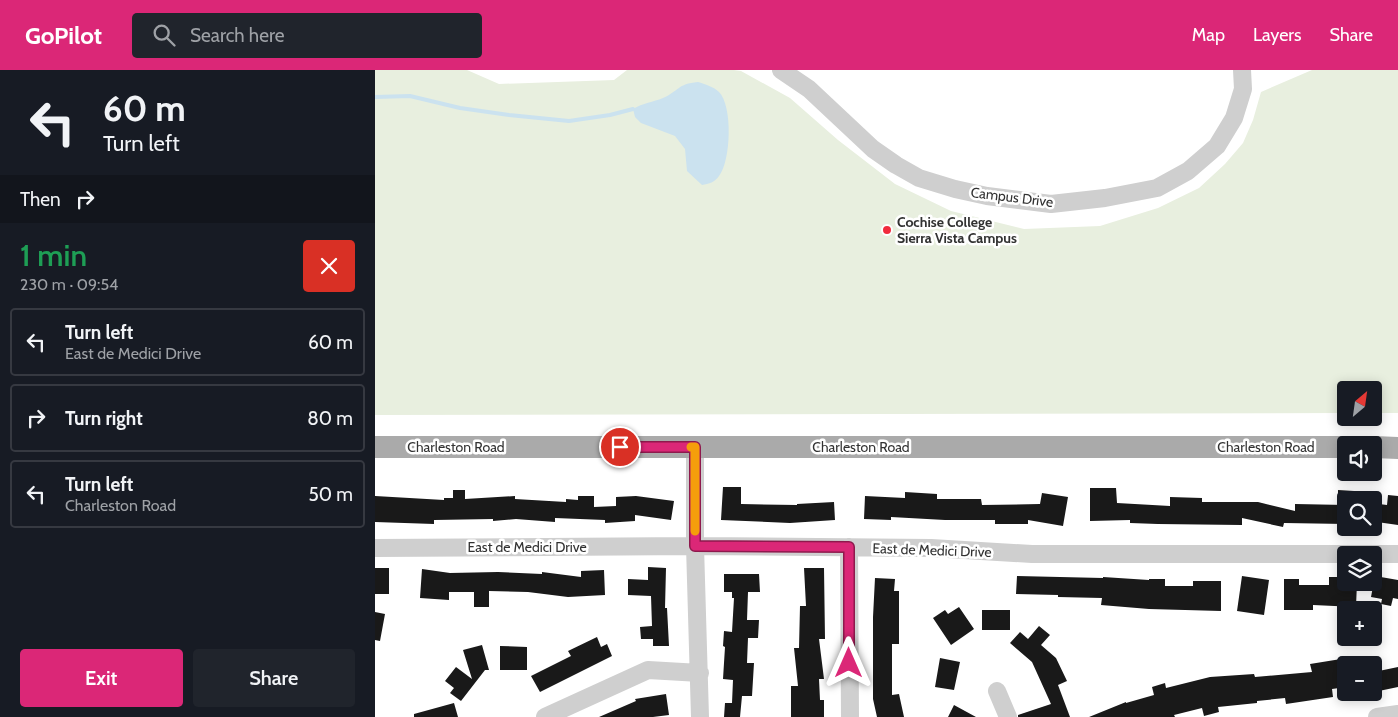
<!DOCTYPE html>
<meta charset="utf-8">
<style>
body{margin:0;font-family:Cabin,sans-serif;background:#20242c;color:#f1f3f6;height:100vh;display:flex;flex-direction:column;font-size:19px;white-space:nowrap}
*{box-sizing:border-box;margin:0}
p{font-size:16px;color:#9ea1a6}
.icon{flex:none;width:28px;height:28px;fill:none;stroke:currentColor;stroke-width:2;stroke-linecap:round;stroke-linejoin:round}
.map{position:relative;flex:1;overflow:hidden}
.drawer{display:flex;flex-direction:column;background:#171b24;width:375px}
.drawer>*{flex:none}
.hud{background:#171b24;color:#f1f3f6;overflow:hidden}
.needle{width:32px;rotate:29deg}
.fabs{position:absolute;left:962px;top:311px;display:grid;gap:10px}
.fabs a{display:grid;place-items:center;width:45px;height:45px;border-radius:5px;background:#171b24;box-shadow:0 2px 12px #0003;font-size:25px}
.pin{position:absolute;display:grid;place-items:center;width:42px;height:42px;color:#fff;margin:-21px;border:2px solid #fff;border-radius:50%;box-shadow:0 1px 5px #0007}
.me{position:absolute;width:55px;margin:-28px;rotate:0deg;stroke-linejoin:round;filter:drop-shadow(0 0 4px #0008)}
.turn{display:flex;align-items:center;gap:18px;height:105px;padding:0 20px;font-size:22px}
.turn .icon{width:65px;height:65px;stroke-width:2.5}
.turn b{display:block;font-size:35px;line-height:42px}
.then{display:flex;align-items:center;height:48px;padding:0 20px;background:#0003;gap:10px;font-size:19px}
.round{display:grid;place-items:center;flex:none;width:52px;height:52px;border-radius:5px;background:#20242c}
.head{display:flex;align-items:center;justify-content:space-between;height:85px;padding:0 20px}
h1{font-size:30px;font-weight:600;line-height:38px;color:#1e9e55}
.button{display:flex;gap:10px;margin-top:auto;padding:10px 20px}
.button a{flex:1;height:58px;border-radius:5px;background:#db2777;color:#fff;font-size:20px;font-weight:600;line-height:58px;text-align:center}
.button a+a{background:#20242c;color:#f1f3f6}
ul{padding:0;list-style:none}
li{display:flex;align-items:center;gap:15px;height:68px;margin:0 10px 8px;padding:0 10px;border:2px solid #363941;border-radius:5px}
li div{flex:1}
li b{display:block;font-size:19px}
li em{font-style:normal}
header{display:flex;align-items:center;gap:30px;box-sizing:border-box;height:70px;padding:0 25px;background:#db2777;color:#fff}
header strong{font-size:24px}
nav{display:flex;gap:28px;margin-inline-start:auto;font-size:18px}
.search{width:350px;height:45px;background:#20242c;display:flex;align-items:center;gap:12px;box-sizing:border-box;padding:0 18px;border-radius:5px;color:#9ea1a6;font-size:19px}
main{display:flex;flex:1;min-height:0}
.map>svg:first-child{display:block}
</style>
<header>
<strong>GoPilot</strong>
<div class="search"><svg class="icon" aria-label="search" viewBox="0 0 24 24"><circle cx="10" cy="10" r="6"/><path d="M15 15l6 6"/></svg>Search here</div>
<nav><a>Map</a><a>Layers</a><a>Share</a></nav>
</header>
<main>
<section class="drawer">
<div class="hud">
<div class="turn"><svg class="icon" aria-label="left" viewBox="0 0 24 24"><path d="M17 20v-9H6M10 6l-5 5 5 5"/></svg><div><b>60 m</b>Turn left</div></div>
<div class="then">Then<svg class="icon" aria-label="right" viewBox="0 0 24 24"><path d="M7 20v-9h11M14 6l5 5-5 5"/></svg></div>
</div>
<div class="head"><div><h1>1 min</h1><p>230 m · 09:54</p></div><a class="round" style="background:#d93025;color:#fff"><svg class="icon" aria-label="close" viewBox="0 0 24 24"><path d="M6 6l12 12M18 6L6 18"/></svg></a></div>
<ul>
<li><svg class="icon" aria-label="left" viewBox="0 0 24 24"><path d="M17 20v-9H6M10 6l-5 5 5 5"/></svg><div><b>Turn left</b><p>East de Medici Drive</p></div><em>60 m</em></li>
<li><svg class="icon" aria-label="right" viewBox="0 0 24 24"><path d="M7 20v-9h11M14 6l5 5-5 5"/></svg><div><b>Turn right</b></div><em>80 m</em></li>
<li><svg class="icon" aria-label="left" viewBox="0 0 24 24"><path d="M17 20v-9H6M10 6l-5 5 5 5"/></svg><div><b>Turn left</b><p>Charleston Road</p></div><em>50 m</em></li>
</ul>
<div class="button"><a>Exit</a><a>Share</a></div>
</section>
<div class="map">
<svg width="1023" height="647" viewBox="0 0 1023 647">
<rect width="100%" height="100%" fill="#fff"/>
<!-- green -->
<path fill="#e8efdf" d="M0,0H92L124,14L239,10L252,0H359L366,1L415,28L463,70L520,114L576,141L649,159L725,156L783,138L824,118L850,94L868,73L878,50L886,22L937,0H1023V343H999V320H971V343L0,345Z"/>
<!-- water -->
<path fill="#cbe2ef" d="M323,12C330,14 339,17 344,22C358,36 356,91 344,106C340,112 334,114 327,115L312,101L310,79L300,66L266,53L260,47L258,39C268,33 278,32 288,28C304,21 302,14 323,12Z"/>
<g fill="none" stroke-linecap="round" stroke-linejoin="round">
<!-- stream -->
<path stroke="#cbe2ef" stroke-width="4" d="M0,27L35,26L85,38L134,45L194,51L235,45L258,39"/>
</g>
<!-- building -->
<path fill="#191919" d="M348,417H366V434L422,435V434L459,432L460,450L415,453L346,450Z
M715,418H741L742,433L795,436V427L827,428V432H883L920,441V434L971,435V454L909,453L908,457L867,448V455L783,454L755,453V450L715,451Z
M78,420H90V429L140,426V429L191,432V429L203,430V426H219V437L241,436V427L261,426L299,431L296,450L260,445V451L230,453V450L180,448V452L141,449L118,451V449L59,450V454L0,452V426L69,430V428H78Z
M963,420L979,421L978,430H963Z
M530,422L562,424V429H606L607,435L665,434L667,423L693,427L688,456L653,450V454H620V450H570L516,447V450L489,449L490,426L530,428Z
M1013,425L1023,426V455L1002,452L1004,434L1012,435Z
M273,497L291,498L290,538H292L294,576H278V569H266L265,557L277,556L276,526L253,525V509L273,510Z
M0,498H14V524H0Z
M429,498H449L450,569H444L449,609H444L445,630H449V647H416V616H423L419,578H424L425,536H431Z
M47,499L75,503L123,502L167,504V502L206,507V501L229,500L230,525L193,527L153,522L114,521V537H99V522H74V530L45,528Z
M349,504H384L385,522H373L372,550H384L383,568H373L372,593H379L377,626H367L365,647H349L350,633H357L358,610L348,609L350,577L348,576L349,561L357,562L359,528H357V522H349Z
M642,506L728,508V507L774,510V509H790V516H818V511H846V541L774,539L726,535L727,528L683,527V525L641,524Z
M867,506L894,510L889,545L862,541Z
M1000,506L1023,510V529L1018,528L1016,536L1006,534L1007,529L996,527Z
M954,507H971V512H982L981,537L938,535V540H909V509H924V515H954Z
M500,508L520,509L519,521H524V574H517V625L524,624L529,647H502L498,629V547Z
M584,537L599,559L576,575L558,548L570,540L573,544Z
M607,540H635V560H607Z
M0,542L10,544L5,571L0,570Z
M664,556L675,565L666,575L681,588L692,611L683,615L695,647H643V645L676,634L657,592L635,573L645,562L653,569Z
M222,567L226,577L232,574L237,586L165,622L156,606L196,586L193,581Z
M107,575L114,600H110L86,631L75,623L79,618L70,611L81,597L97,609L88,580Z
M125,576L152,577V600H125Z
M565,588L585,592L579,620L560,617Z
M966,589L971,617L957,619L958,627L911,634L910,628L882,631V633L843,637L844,642L829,646L827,638L799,645L800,647H714L751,632V633L779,625L777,617L790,613L791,618L835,607L879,604L880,607L937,602L935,594Z
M1023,597V617L999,622V602Z
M291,624L294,645L278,647H224L261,631L260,629Z
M79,633L83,647H39V644Z
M579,635L601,647H573Z"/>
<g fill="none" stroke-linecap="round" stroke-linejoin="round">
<!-- minor -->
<path stroke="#cfcfcf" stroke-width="18" d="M406,0L434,19L498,79L521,95L544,108L580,119L612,126L676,134L730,128L782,118L813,101L842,76L859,48L868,19L867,0
M320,377V476L325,647
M474,477L475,647
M0,478L320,476L556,478L657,484H1023
M622,621L633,647
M170,647L273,600L325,603
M1002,647L1023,644"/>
<!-- major -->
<path stroke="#aaa" stroke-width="22" d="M0,377H971
M999,377L1023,378"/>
</g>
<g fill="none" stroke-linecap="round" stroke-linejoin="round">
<!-- route casing -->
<g stroke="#8e194d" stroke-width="12">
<path id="route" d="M245,377H320V476L474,477V593"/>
</g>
<!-- route -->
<use href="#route" stroke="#db2777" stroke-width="9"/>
<!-- slow -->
<path stroke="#f59e0b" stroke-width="9" d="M316,377H320V461"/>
</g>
<!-- markers -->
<circle fill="#f12b3d" stroke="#fff" stroke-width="2" cx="512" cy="160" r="5"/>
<g text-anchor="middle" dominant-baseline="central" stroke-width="5" stroke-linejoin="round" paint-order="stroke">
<!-- street labels -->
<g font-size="14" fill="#323232" stroke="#fff">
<text transform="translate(637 127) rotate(7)">Campus Drive</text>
<text x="81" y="377">Charleston Road</text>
<text x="486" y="377">Charleston Road</text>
<text x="891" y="377">Charleston Road</text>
<text x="152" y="477">East de Medici Drive</text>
<text transform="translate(557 480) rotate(2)">East de Medici Drive</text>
</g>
<!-- poi labels -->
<g font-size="14" font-weight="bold" fill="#323232" stroke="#fff" text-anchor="start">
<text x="522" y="152">Cochise College<tspan x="522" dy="16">Sierra Vista Campus</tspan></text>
</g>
</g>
</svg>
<div class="fabs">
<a><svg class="needle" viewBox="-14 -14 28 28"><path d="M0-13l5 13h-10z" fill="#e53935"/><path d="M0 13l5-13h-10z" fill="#9ea1a6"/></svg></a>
<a><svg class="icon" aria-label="sound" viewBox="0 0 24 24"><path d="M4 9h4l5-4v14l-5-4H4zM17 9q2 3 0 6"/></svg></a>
<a><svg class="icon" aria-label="search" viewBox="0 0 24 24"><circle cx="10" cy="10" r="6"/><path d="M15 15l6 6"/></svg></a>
<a><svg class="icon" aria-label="layers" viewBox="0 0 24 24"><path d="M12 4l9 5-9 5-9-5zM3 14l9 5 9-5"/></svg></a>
<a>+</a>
<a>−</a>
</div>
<div class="pin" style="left:245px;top:377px;background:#d93025"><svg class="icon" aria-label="arrive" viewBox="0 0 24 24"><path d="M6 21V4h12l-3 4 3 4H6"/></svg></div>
<svg class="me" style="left:474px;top:593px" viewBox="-20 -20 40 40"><path d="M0-17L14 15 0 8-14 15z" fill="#db2777" stroke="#fff" stroke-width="4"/></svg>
</div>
</main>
